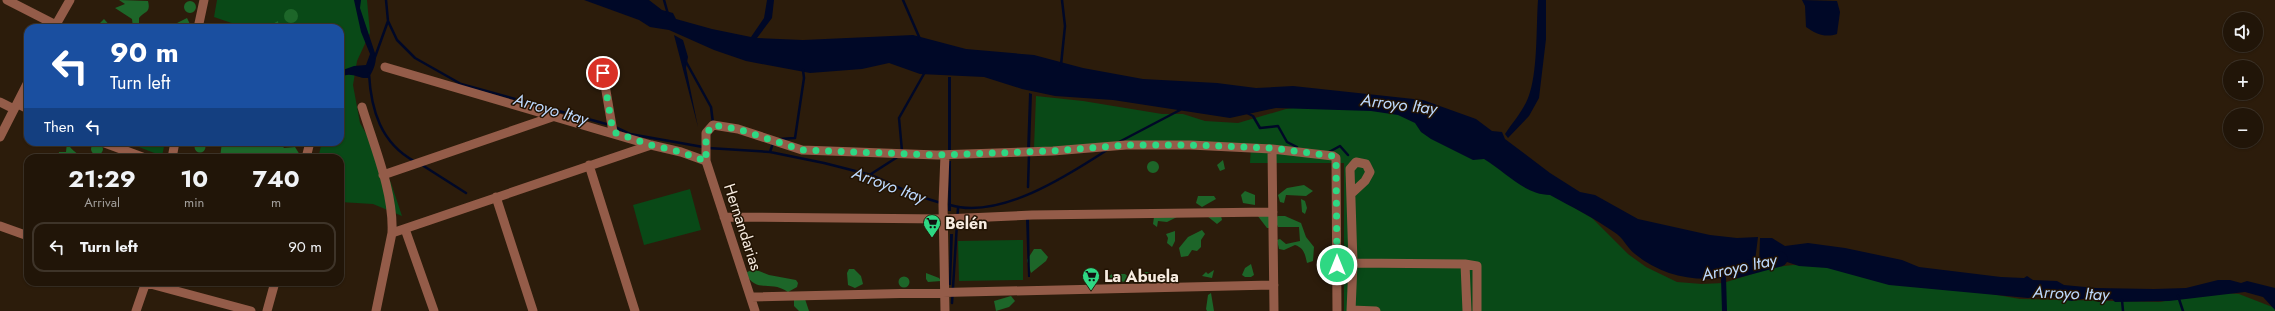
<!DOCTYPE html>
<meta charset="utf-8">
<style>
body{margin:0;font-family:Jost,sans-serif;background:#2d2216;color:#f1f3f6;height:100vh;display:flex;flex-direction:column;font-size:15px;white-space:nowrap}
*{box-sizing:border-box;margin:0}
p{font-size:13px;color:#a29f9c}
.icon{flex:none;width:22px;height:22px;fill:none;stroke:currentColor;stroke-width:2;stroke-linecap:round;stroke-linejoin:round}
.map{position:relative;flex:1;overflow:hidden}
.details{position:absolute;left:24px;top:154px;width:320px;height:132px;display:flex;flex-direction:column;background:#211508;border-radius:12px;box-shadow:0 1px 3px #0004,0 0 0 1px #3e3429}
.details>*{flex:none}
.top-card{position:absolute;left:24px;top:24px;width:320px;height:122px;border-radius:12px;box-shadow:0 1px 3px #0004,0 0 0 1px #3e3429;background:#1a4fa0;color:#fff;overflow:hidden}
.buttons{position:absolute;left:2223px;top:12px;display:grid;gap:8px}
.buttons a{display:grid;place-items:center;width:40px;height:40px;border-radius:50%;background:#211508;box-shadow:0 1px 3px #0004,0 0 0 1px #3e3429;font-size:20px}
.pin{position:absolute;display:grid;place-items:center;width:34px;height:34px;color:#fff;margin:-17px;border:2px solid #fff;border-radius:50%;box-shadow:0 1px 4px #0007}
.me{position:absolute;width:44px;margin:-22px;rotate:0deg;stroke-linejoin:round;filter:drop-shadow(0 0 3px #0008)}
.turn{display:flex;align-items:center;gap:14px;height:84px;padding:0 20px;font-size:18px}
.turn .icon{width:52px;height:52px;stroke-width:2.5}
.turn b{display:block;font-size:28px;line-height:34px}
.then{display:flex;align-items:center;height:38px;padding:0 20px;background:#0003;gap:8px;font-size:15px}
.eta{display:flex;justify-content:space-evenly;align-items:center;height:68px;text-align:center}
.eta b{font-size:24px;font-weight:700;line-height:28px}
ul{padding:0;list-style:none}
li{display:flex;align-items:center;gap:12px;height:50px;margin:0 8px 6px;padding:0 12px;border:2px solid #3e3429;border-radius:12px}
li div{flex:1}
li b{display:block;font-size:15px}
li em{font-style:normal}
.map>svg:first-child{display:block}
</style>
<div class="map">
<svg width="2275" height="311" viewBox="0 0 2275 311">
<rect width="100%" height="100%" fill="#2c1c0b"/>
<!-- green -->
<path fill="#094917" d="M217,0H367L370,33L357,61L353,85L360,123L378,154L391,183L402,216L373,204L340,202V158H318L322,142H340V28H246L214,17Z
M1036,96L1083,101L1162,114H1183L1205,121L1238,123L1286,109L1306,106L1405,109L1592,218L1628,254L1646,267L1677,282L1702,284L1723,283L1775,267L1793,265L1840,267L2020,299L2160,302L2211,292L2239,294L2275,308V311H1344V163H1250L1251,145L1034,148Z
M126,142H165L162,156Z
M690,189L701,230L644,245L633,205Z
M1023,240V280L959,281L958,241Z"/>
<!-- forest -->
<path fill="#1d6629" d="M119,0L148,1C151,13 145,11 139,18V28H133L132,19L115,8L125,4Z
M184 7a6 6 0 1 1 12 0a6 6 0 1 1-12 0Z
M284 16a7 7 0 1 1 14 0a7 7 0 1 1-14 0Z
M187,18L192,28H176L177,23Z
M104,19L112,28H100L99,24Z
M278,21L279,28H265Z
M194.5 147a5.5 5.5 0 1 1 11 0a5.5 5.5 0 1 1-11 0Z
M67,142C69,148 77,153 82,158H58L59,152H66Z
M222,142H280L284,148L295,147L300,155V158H220Z
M91 149a6 6 0 1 1 12 0a6 6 0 1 1-12 0Z
M1223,160L1225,169L1220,171L1217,165Z
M1147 167a6 6 0 1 1 12 0a6 6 0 1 1-12 0Z
M1304,185L1313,191L1306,196L1286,195L1284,203L1280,202L1278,195L1287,188Z
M1245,191L1255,195V205L1243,203L1241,195Z
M1198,196H1214L1216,199L1202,207L1196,203Z
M1301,199L1305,201L1307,208L1305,214L1302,212Z
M1270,212L1269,228H1267L1257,215Z
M1207,216H1221L1222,220L1217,224Z
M1278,216H1285L1301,223L1306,237L1314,247L1313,261L1307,263C1305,254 1304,248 1295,245L1284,250L1279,249L1277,240L1280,239L1286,244L1300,241L1299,227H1278L1274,218Z
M1154,217H1177L1167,222L1158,221L1157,227L1153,224Z
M1202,230L1205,234L1201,240V247L1197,251L1192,250L1188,256L1181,257L1179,248L1188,237Z
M1175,231V241L1172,247L1167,243L1168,238L1166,234Z
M1034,249H1041L1048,257L1046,261L1031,273L1027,260Z
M1251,264L1254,275L1251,277H1245L1242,275L1245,268Z
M754,269L769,275L796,280L798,283L797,287L788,292C770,279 758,295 745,273Z
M849,269H854L861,276L863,284L855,288L848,285L847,273Z
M1214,270L1212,278L1202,276L1206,272L1208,274Z
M1142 277a5 5 0 1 1 10 0a5 5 0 1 1-10 0Z
M926,273L939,278L941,281L928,282L926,279Z
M1112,274H1125L1131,279L1128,282L1113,281L1109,276Z
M898.5 282a5.5 5.5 0 1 1 11 0a5.5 5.5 0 1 1-11 0Z
M1211,293L1214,311H1207L1206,309L1208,295Z
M804,296L809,311H799L794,306V299Z
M1011,296L1015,301L1009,307L996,311L994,301Z"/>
<!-- water -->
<path fill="#000827" d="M354,0H361L360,8L376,56C376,64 373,72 368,78C358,79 350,70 340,78V71L354,66L366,65L370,54L361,32Z
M584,0H649L662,10L673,13L676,19L712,29L751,37L764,18L767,0H774L772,18L757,38L803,40L913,35L966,49L1034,55L1083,68L1143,79L1217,83L1256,88L1293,86L1423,100L1476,119L1492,131L1502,132L1505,139L1550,173L1580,192L1595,195L1638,219L1710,235L1737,238L1758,237L1754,269L1726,277L1727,311H1722L1721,278C1689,281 1661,275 1635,254C1627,248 1623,237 1614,232C1594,218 1572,207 1550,195C1523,194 1506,172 1484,159L1473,160L1431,139L1421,132L1415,123L1398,115L1371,111L1276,108L1230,118L1113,100L1055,96L1022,89L984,77L920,74L889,63L862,69L810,73L746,61L714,50L669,30L650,27L639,20Z
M1538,0H1546V39L1539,98L1529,116L1508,138L1505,134C1513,122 1523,111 1528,98C1538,74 1536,27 1538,0Z
M1802,0L1837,1L1840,12L1837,34C1825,38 1816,34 1806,27L1805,6Z
M674,35L683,40L688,57L686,68L698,127Z
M948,77H951V151L948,150Z
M1029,93L1032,94L1030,150H1027Z
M949,161H951V211H948Z
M1026,219H1029L1030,277H1028Z
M950,234H953L951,285H949Z
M1760,238H1772L1785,246L1808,243L1845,248L1902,260L1919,267L2001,277L2024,278L2027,276L2033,280L2057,281L2064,285L2096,288L2154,289L2186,288L2218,280H2230L2241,283L2247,281L2275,288V310L2263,297L2245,292L2169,301L2115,302L2112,299L2099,302L2088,298L2072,301L2041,296L2028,298L1889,285L1827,268L1799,266L1787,262L1759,266Z"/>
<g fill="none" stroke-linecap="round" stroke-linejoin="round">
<!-- stream -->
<path stroke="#000827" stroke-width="2.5" d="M386,0L388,21L397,40L415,58L461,84L610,125
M664,0L668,14
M903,0L920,39
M375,57L388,21
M685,60L711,107L713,123
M1061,65L1065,26L1062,0
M369,74C371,110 381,143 414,161
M1247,113L1253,116L1260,128L1278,126L1287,142L1297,147
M615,127L630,134L703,147
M780,139L795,138L804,78L803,70
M1119,142L1180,110
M708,148L770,152L824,163L871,175L915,195L941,203
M902,151L899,118L925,72
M770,152L773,143
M1329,152L1340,146L1348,155
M422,165L466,193
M871,174L899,156
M1028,187L1029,154
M950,205C999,220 1067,176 1107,150
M2178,296L2183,311
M2122,300L2123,311
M952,303L958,208"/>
<!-- river -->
<path stroke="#000827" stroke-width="15" d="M1735,271L1780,259"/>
<!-- minor -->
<path stroke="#945c49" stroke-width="9" d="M7,0L56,25
M54,28L70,0
M198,28L204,0
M385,67L651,145L681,152L706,161
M603,73L613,132
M0,102L14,109
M18,104L28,109
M362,107C374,146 394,193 392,233L376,311
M0,137L28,82
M102,142L145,158
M1272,149L1274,311
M945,155L943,204L945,311
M172,158L175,142
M306,158L310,142
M589,165L635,311
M383,175L555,116
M1351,194L1365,181L1370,172L1366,164L1356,162L1350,169L1353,263L1351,311
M496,197L533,311
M724,217L944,219L1032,215L1273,212
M0,226L28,236
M405,229L434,311
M392,233L651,145
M1353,263L1465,264L1467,311
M1465,264L1477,266V311
M143,282L251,311
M751,297L1274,285
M1351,310L1376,311
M136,311L146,282
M267,311L275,282
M755,311L706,161V133L713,125L738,129L802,150L937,155L1053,151L1126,145H1190L1272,149L1333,156L1336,158L1337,311"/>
</g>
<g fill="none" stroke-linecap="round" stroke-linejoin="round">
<!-- route -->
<path stroke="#2ed883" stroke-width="7" stroke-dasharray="0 12.6" d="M603,73L613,132L651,145L681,152L706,161V134L713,125L738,129L802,150L937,155L1053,151L1126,145H1190L1272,148L1333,156L1336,158L1337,265"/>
</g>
<!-- icons -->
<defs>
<g id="supermarket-pin" transform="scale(0.9)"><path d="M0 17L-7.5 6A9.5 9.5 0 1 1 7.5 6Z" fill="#2ed883" stroke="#221303"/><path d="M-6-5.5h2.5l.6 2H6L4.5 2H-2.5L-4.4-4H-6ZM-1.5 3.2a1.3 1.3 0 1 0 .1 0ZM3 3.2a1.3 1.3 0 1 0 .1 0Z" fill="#111"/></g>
</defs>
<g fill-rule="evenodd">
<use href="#supermarket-pin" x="932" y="223"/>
<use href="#supermarket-pin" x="1091" y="276"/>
</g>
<g text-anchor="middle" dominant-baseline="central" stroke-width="3" stroke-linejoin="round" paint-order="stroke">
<!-- poi labels -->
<g font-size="16" font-weight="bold" fill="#f7ece1" stroke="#221303" text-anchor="start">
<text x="945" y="223">Belén</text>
<text x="1104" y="276">La Abuela</text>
</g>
<!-- street labels -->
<g font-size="16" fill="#f7ece1" stroke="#221303">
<text transform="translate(743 227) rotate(72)">Hernandarias</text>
</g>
<!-- water labels -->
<g font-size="17" font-style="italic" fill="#bdd9fe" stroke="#221303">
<text transform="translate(1399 104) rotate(7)">Arroyo Itay</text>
<text transform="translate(551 109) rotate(16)">Arroyo Itay</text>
<text transform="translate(889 185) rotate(20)">Arroyo Itay</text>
<text transform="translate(1739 267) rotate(-12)">Arroyo Itay</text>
<text transform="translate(2071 293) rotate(2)">Arroyo Itay</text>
</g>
</g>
</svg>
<div class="buttons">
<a><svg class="icon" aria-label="sound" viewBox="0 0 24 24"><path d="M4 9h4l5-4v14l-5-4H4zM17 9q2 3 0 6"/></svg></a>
<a>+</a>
<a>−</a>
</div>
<div class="pin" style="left:603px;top:73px;background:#d93025"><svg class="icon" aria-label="arrive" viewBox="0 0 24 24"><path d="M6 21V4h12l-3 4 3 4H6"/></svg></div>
<svg class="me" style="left:1337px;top:265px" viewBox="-20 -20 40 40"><circle r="17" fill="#2ed883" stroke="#fff" stroke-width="3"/><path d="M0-11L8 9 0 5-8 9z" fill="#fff"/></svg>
<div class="top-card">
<div class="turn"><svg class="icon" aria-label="left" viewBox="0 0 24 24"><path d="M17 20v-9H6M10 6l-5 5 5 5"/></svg><div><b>90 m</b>Turn left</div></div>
<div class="then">Then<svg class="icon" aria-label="left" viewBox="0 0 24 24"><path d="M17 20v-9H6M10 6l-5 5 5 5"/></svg></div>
</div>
<section class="details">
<div class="eta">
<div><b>21:29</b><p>Arrival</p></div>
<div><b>10</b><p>min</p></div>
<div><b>740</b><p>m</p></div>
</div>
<ul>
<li><svg class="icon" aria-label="left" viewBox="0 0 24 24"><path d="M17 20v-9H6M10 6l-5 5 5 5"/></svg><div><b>Turn left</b></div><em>90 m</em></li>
</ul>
</section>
</div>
